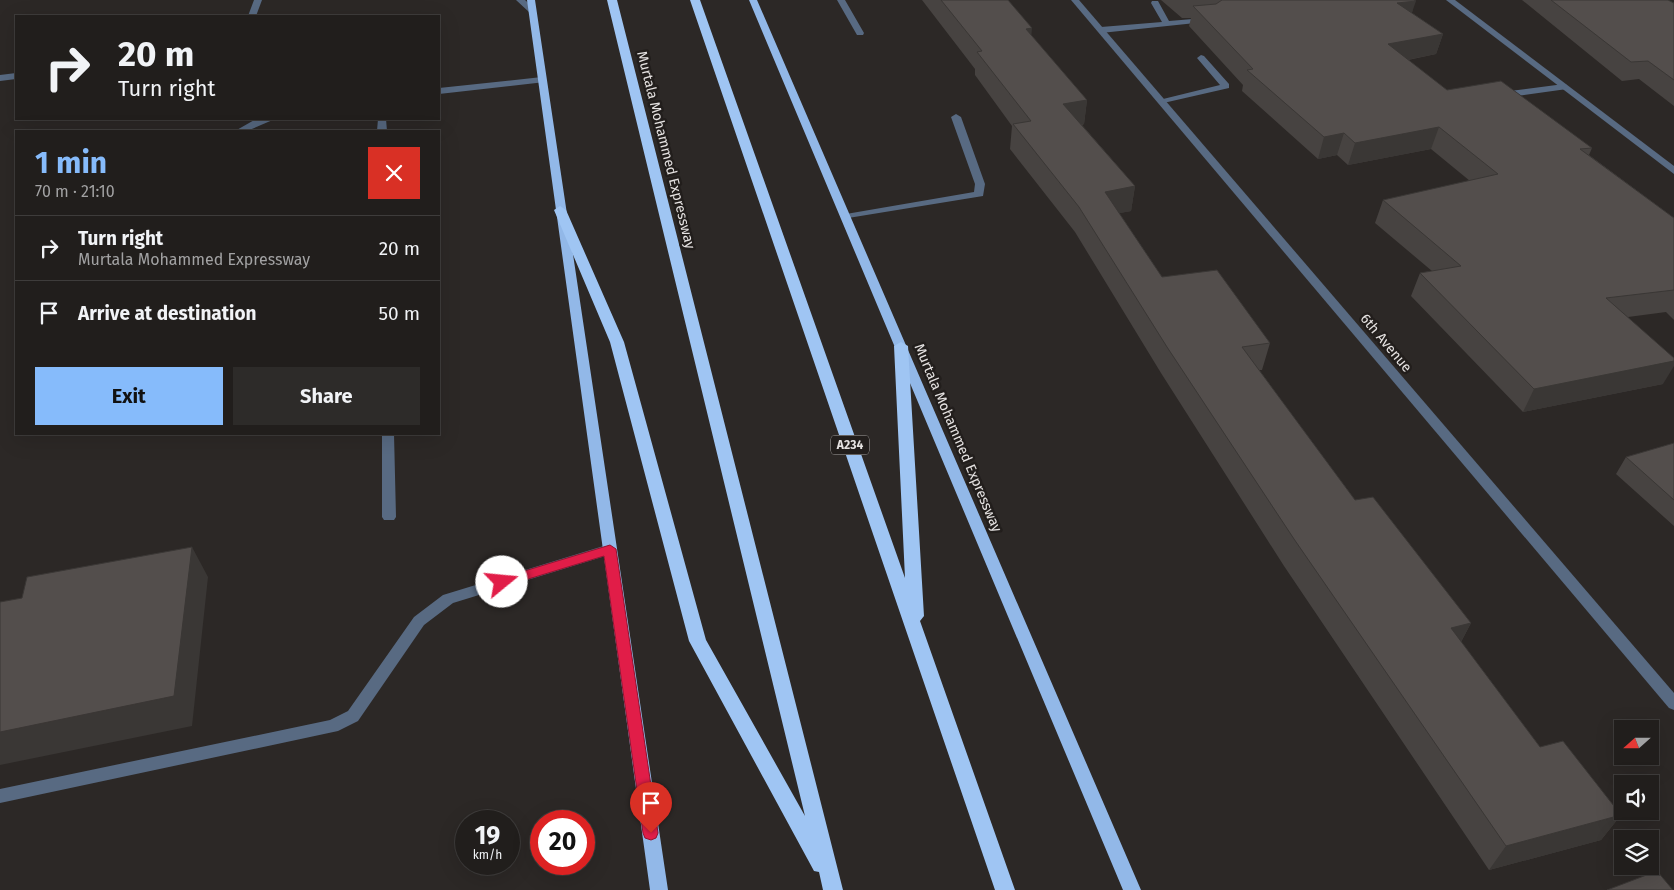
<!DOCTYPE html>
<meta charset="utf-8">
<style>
body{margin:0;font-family:"Fira Sans",sans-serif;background:#2d2b29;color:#f1f3f6;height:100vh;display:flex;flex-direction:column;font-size:19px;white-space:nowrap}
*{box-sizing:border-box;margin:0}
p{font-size:16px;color:#a2a2a3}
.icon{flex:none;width:28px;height:28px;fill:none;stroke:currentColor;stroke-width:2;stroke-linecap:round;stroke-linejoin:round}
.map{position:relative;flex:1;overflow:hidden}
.panel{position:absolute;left:15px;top:130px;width:425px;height:305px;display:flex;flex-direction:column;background:#211e1c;border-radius:0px;box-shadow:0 5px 20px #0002,0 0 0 1px #3e3c3b}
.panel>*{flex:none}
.banner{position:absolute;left:15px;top:15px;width:425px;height:105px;border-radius:0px;box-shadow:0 5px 20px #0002,0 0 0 1px #3e3c3b;background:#211e1c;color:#f1f3f6;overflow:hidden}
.needle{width:32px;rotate:249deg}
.buttons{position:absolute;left:1614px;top:720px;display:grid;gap:10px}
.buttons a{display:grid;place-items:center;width:45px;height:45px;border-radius:0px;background:#211e1c;box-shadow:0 5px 20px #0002,0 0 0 1px #3e3c3b;font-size:25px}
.speed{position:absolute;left:455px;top:810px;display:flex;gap:10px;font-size:25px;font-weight:700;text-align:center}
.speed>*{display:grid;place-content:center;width:65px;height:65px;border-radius:50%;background:#211e1c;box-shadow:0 5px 20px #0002,0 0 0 1px #3e3c3b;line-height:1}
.speed small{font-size:12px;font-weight:400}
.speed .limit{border:8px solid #d22;background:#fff;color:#111}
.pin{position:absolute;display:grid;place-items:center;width:42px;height:42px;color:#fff;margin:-51px -21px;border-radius:50% 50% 50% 0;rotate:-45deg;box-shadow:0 0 5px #0007}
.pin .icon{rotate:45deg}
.me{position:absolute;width:55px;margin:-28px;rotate:73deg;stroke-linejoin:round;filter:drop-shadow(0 0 4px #0008)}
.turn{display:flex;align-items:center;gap:18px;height:105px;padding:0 20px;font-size:22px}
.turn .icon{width:65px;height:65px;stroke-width:2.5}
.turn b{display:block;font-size:35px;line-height:42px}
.round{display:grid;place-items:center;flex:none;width:52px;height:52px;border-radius:0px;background:#2d2b29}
.head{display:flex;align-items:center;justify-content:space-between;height:85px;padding:0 20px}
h1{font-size:30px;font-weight:700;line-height:38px;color:#86bbfb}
.action{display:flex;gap:10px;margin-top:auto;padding:10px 20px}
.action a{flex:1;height:58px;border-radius:0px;background:#86bbfb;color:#111;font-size:20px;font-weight:700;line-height:58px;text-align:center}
.action a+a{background:#2d2b29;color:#f1f3f6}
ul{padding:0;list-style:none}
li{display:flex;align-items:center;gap:15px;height:65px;padding:0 20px;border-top:1px solid #3e3c3b}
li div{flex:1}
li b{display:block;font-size:19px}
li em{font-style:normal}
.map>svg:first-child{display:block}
</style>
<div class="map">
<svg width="1674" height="890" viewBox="0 0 1674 890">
<rect width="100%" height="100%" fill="#2c2826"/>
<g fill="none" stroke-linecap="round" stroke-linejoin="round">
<!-- service -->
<path fill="#586a82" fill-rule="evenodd" d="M254,0H262L256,16H248Z
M516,0H525L536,10L529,12Z
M837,0H845L864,33L863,35H857Z
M1152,1H1158L1169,21L1205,18L1209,20L1205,22L1101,33L1097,30L1101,27L1162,22L1151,3Z
M1201,55L1204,56L1229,84V88L1159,104V100L1220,85L1197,58Z
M16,73V79L0,81V75Z
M542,77L546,80L545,82L439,94V88Z
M1564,84L1567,85V89L1502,98L1498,95L1502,92Z
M956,114L961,117L985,184L983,196L842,219L841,217L846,214L974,192L975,184L951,117Z
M256,119H275L247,131H235Z
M378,119H386L387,131H377Z
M382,434H394L396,517L394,520H384L382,517Z
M610,544L615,545L617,549L615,553L453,603L424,625L358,721L338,731L0,803V789L330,720L348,711L414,617L443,595Z"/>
<!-- minor -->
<path fill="#586a82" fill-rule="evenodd" d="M1446,0H1455L1674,166V174Z"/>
<!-- tertiary -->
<path fill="#586a82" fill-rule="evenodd" d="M1071,0H1079L1674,693V710L1669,708Z"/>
<!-- trunk -->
<path fill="#92b8e8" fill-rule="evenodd" d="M527,0H535L668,890H650Z
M749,0H757L1141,890H1123Z"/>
<!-- motorway -->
<path fill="#9fc5f3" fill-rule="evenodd" d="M607,0H617L843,890H823L819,872L814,871L689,641L610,342L554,210L560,206L566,210L624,342L706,640L805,816Z
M690,0H700L905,578L894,346L901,342L908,346L924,616L920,621L1015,890H995Z"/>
</g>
<!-- wall -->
<path fill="#474341" d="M922,0H1008L1031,35L1087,100L1084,124L1082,125L1135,186L1131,211L1119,213L1162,277L1270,343L1262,370H1259L1355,500L1471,623L1461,642L1540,747L1621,815L1601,840L1489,870L1284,566L1161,373L1075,232L1010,149L1012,126L975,75V69Z
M1161,0H1414L1412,13L1443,34L1436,54L1408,60L1447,90L1592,148L1589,155L1674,218V320L1666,312L1628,317L1663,384L1523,412L1411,296L1420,273L1432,271L1375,223L1383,200L1470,181L1431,149L1348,165L1337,155L1318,159L1242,91L1243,85L1189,26L1191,18H1182Z
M1522,0H1668L1674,3V106L1639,79L1622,81Z
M1674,443V526L1616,474L1626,457Z"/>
<!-- shaded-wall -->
<path fill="#3a3735" d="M1416,1L1409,21L1397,3Z
M1032,28L1030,51L1026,29Z
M1443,34L1436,54L1381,65L1388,44Z
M1087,100L1084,124L1060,128L1063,104Z
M1439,127L1431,149L1348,165L1355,143Z
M1344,133L1337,155L1318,159L1324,137Z
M1135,186L1131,211L1100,217L1105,192Z
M1674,361V366L1663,384L1523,412L1534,389Z
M192,547L208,577L192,726L0,765V732Z
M1471,623L1457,649L1451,628Z
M1621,815L1601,840L1489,870L1506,846Z"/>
<!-- building -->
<path fill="#534e4c" stroke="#3a3735" d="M941,0H1008L1032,28L1026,29L1087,100L1063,104L1135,186L1105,192L1162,277L1217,270L1270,343L1242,347L1355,500L1373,497L1471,623L1451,628L1540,747L1563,741L1621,815L1506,846L1294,539L1167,347L1079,207L1013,124L1031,121L977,52L982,51Z
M1222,0H1414L1416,1L1397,3L1443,34L1388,44L1447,90L1501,81L1592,148L1580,149L1674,218V290L1606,298L1674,358V361L1534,389L1420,273L1461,266L1383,200L1498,174L1439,127L1355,143L1344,133L1324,137L1247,70L1253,69L1193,6L1216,4Z
M1551,0H1668L1674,3V80L1648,61L1631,62Z
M1674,443V500L1626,457Z
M192,547L174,696L0,732V602L22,598L27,577Z
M1657,871L1673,890H1607Z"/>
<!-- route -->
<path fill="#e11d48" stroke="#92132f" d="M610,545L616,549L658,833L656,838L651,840L645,838L643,833L604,556L502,587L496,582L498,579Z"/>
<g text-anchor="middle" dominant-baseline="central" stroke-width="5" stroke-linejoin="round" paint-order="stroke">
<!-- shield labels -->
<rect fill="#221e1c" stroke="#aba8a7" stroke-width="1" x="831" y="435.5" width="38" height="19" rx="4"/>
<g font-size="12" font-weight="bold" fill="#e6e3e2">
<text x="850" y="445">A234</text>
</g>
<!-- street labels -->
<g font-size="14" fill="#e6e3e2" stroke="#221e1c">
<text transform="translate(666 150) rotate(76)">Murtala Mohammed Expressway</text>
<text transform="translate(1386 343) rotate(50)">6th Avenue</text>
<text transform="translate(958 438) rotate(67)">Murtala Mohammed Expressway</text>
</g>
</g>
</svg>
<div class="buttons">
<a><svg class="needle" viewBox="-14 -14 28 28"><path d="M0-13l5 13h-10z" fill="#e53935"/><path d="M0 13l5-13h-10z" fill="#a2a2a3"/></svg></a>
<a><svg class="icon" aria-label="sound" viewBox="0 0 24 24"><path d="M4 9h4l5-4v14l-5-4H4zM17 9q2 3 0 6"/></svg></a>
<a><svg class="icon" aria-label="layers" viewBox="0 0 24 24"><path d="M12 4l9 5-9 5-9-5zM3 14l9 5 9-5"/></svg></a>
</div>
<div class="speed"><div>19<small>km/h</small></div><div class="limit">20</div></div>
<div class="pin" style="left:651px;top:833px;background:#d93025"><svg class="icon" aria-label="arrive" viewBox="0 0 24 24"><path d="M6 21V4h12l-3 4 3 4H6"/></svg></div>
<svg class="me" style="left:502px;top:582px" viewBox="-20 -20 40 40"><circle r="19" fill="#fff"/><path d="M0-13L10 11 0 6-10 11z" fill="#e11d48"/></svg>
<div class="banner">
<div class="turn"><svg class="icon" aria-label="right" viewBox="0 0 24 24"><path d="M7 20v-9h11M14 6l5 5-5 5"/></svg><div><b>20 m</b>Turn right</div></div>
</div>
<section class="panel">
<div class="head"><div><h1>1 min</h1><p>70 m · 21:10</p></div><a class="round" style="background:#d93025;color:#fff"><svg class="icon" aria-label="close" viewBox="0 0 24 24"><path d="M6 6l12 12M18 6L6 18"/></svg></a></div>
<ul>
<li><svg class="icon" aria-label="right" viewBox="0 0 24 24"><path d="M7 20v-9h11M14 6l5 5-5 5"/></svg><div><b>Turn right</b><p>Murtala Mohammed Expressway</p></div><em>20 m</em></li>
<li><svg class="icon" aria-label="arrive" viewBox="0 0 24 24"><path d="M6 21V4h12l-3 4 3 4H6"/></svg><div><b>Arrive at destination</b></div><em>50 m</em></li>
</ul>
<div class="action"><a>Exit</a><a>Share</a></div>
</section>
</div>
